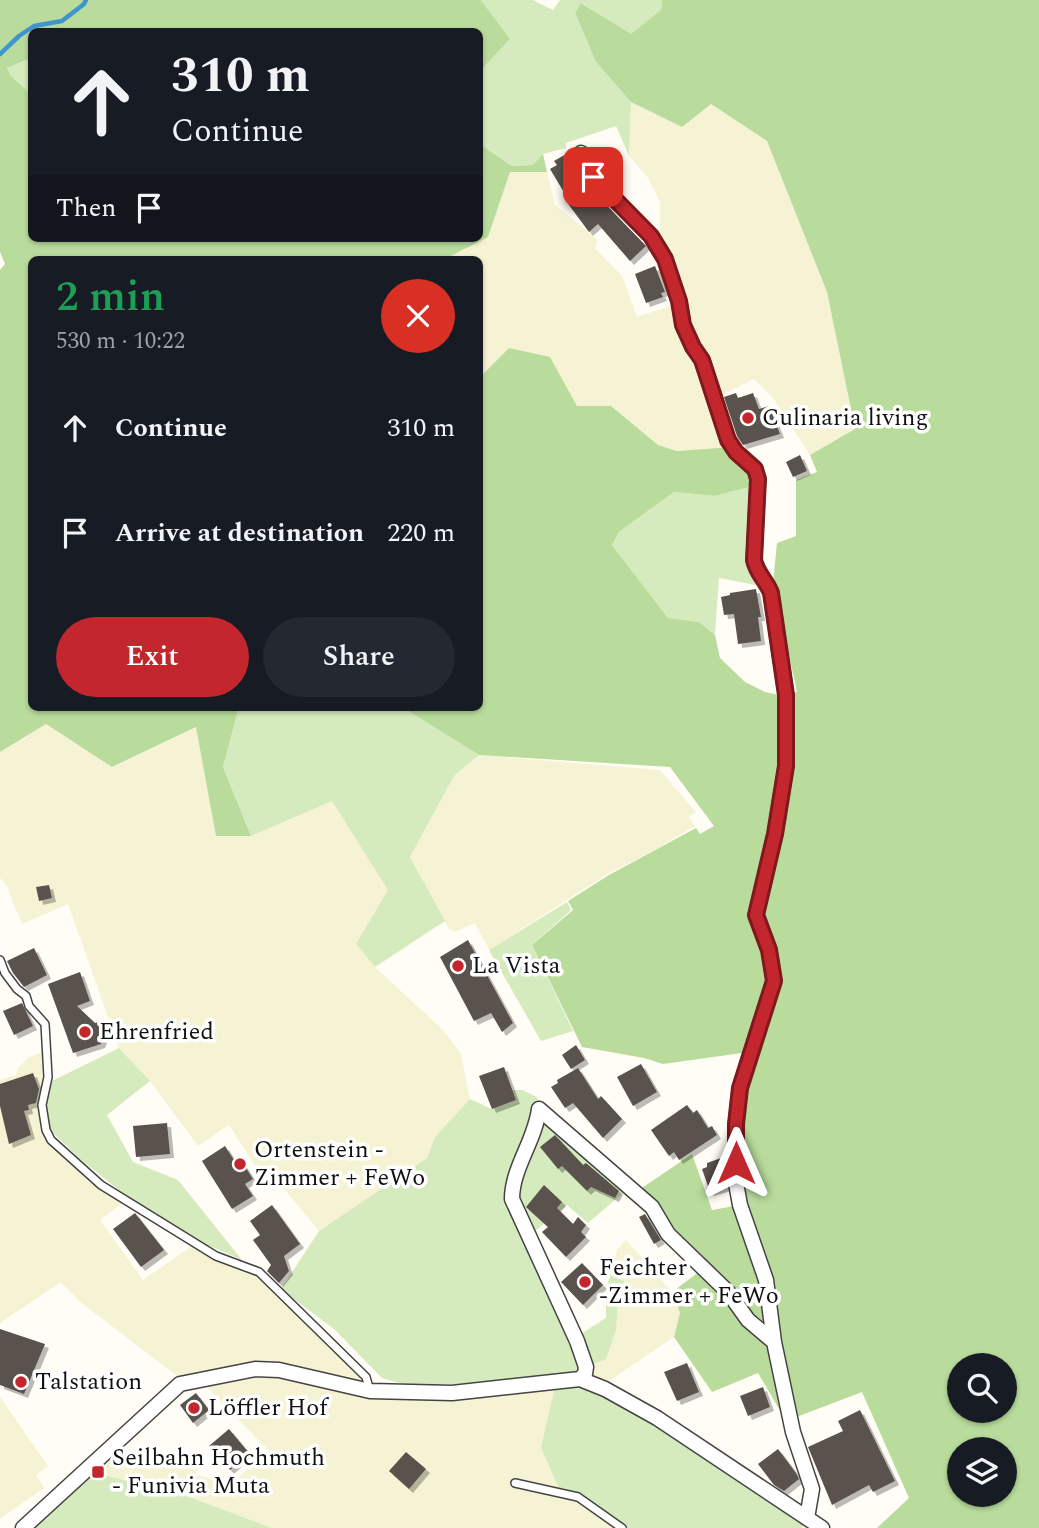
<!DOCTYPE html>
<meta charset="utf-8">
<style>
body{margin:0;font-family:Spectral,serif;background:#242831;color:#f1f3f6;height:100vh;display:flex;flex-direction:column;font-size:26px;white-space:nowrap}
*{box-sizing:border-box;margin:0}
p{font-size:23px;color:#9ea1a6}
.icon{flex:none;width:38px;height:38px;fill:none;stroke:currentColor;stroke-width:2;stroke-linecap:round;stroke-linejoin:round}
.map{position:relative;flex:1;overflow:hidden}
.side{position:absolute;left:28px;top:256px;width:455px;height:455px;display:flex;flex-direction:column;background:#171b24;border-radius:10px;box-shadow:0 2px 5px #0004}
.side>*{flex:none}
.guide{position:absolute;left:28px;top:28px;width:455px;height:214px;border-radius:10px;box-shadow:0 2px 5px #0004;background:#171b24;color:#f1f3f6;overflow:hidden}
.tools{position:absolute;left:947px;top:1353px;display:grid;gap:14px}
.tools a{display:grid;place-items:center;width:70px;height:70px;border-radius:50%;background:#171b24;box-shadow:0 2px 5px #0004;font-size:35px}
.pin{position:absolute;display:grid;place-items:center;width:60px;height:60px;color:#fff;margin:-30px;border-radius:14px;box-shadow:0 4px 10px #0006}
.me{position:absolute;width:77px;margin:-38px;rotate:0deg;stroke-linejoin:round;filter:drop-shadow(0 0 5px #0008)}
.turn{display:flex;align-items:center;gap:24px;height:147px;padding:0 28px;font-size:32px}
.turn .icon{width:91px;height:91px;stroke-width:2.5}
.turn b{display:block;font-size:49px;line-height:60px}
.then{display:flex;align-items:center;height:66px;padding:0 28px;background:#0003;gap:14px;font-size:26px}
.round{display:grid;place-items:center;flex:none;width:74px;height:74px;border-radius:37px;background:#242831}
.head{display:flex;align-items:center;justify-content:space-between;height:119px;padding:0 28px}
h1{font-size:42px;font-weight:600;line-height:52px;color:#1e9e55}
.primary-button{display:flex;gap:14px;margin-top:auto;padding:14px 28px}
.primary-button a{flex:1;height:80px;border-radius:42px;background:#c4262e;color:#fff;font-size:28px;font-weight:600;line-height:80px;text-align:center}
.primary-button a+a{background:#242831;color:#f1f3f6}
ul{padding:0;list-style:none}
li{display:flex;align-items:center;gap:21px;height:105px;padding:0 28px}
li div{flex:1}
li b{display:block;font-size:26px}
li em{font-style:normal}
.map>svg:first-child{display:block}
</style>
<div class="map">
<svg width="1039" height="1528" viewBox="0 0 1039 1528">
<defs>
<filter id="shadow"><feDropShadow dx="4" dy="4" stdDeviation="0" flood-color="#0004"/></filter>
</defs>
<rect width="100%" height="100%" fill="#fffdf5"/>
<!-- farmland -->
<path fill="#f6f3d4" d="M631,102L682,127L711,104L767,141L827,292L855,430L810,455L773,398L754,379L712,400L732,447L678,451L658,445L611,406H577L509,348L480,377V259H445L488,237L510,171L547,172L555,205L598,240L595,248L622,276L637,317L685,301L660,243V202L648,178L629,156Z
M46,724L113,767L197,727L251,836L332,801L389,890L356,944L375,967L443,1030L461,1054L470,1099L435,1137L427,1158L319,1231L276,1179L266,1183L229,1125L198,1146L150,1081L119,1048L68,904L22,924L6,885L0,878V752Z
M479,755L660,770L696,812L689,817L695,826L653,851L609,873L489,950L475,923L455,932L449,929L410,857L454,776Z
M46,1050L48,1077L42,1105L46,1130L87,1181L123,1203L100,1220L143,1280L196,1243L259,1272L366,1377L370,1391L556,1383L578,1497L622,1528H272L179,1493L86,1471L108,1454L152,1467L160,1452L201,1460L195,1475L232,1483L269,1451L200,1380L180,1384L177,1376L79,1301L61,1282L0,1323V1080L16,1075L18,1068L28,1058Z
M626,1240L672,1292L680,1313L674,1337L600,1387L593,1383L584,1332L606,1318V1292L617,1250Z
M0,1397L48,1466L36,1475L44,1488L0,1519Z"/>
<!-- green -->
<path fill="#d5ebbd" d="M481,0H533L553,10L560,0H662L661,10L631,35L582,3L575,13L596,62L631,102L629,156L616,126L566,143V148L543,154L534,165L512,166L480,144V71L510,39Z
M31,58V94L11,76L7,68Z
M757,485L761,586L719,578L715,635L699,622L668,618L612,545L619,532L674,492L715,496Z
M239,707H402L479,755L454,776L410,857L445,921L375,967L356,944L388,890L332,801L251,836L223,767Z
M567,902L571,910L532,945L573,1031L541,1041L489,950Z
M119,1048L150,1081L107,1115L133,1162L178,1180L242,1260L203,1243L129,1198L80,1159L49,1129L46,1104L52,1081Z
M512,1090H522L537,1097L539,1110L630,1187L588,1223L567,1205L529,1236L577,1340L584,1332L606,1318V1292L610,1275L624,1281L618,1297L616,1330L606,1359L586,1367L593,1383L807,1518L802,1528H622L592,1506L561,1493L541,1447L556,1383L552,1380L410,1386L382,1378L335,1330L281,1289L319,1231L427,1158L435,1137L470,1099L492,1109L516,1100Z
M86,1471L179,1493L272,1528H23Z"/>
<!-- forest -->
<path fill="#b9dc9c" fill-rule="evenodd" d="M0,0H481L510,39L480,71V32H32L31,58L7,68L11,76L31,94L32,238H480V144L512,166L533,165L543,154L547,172H510L488,237L445,259H32V707H239L223,767L251,836H216L196,727L112,767L46,724L0,752V270L5,264L0,252Z
M662,0H1039V1528H877L909,1498L862,1392L786,1421L758,1373L712,1392L674,1337L680,1313L672,1292L703,1269L636,1192L692,1154L712,1210L740,1205L736,1183L749,1052L663,1064L644,1058L582,1047L532,945L573,910L568,901L609,875L696,828L700,834L714,826L670,767L479,755L402,707H480V377L509,348L550,357L577,406H611L658,445L677,451L732,447L753,470L757,485L715,496L674,492L619,532L612,545L668,618L699,622L715,635L720,658L745,682L765,692L779,695L797,692L773,583L777,543L796,536V480L817,472L810,455L855,429L827,292L767,141L711,104L682,127L631,102L596,62L575,13L581,3L631,34L661,10ZM959,1365H1004V1410H959ZM959,1449H1004V1494H959Z"/>
<g fill="none" stroke-linecap="round" stroke-linejoin="round">
<!-- stream -->
<path stroke="#3f96cf" stroke-width="4.5" d="M0,54L19,36L34,26L62,21L84,4L86,0"/>
</g>
<!-- building -->
<path fill="#5a524d" filter="url(#shadow)" d="M568,153L586,184L646,246L630,261L598,224L589,232L566,201L568,199L550,169L557,165L554,161Z
M655,266L665,292L661,293L663,297L646,303L635,274Z
M736,393L738,398L753,393L759,409L769,406L780,434L743,445L737,436L724,397Z
M800,455L807,471L793,477L786,462Z
M756,589L761,617H758L761,641L738,644L734,614L724,615L721,597L730,595V593Z
M49,885L52,898L39,901L36,887Z
M468,940L513,1023L502,1032L491,1013L474,1021L440,957Z
M34,948L47,975L24,987L13,973L7,961Z
M80,972L90,1001L77,1006L95,1023L103,1020L107,1029L101,1044L73,1053L48,984Z
M22,1003L33,1026L14,1035L3,1011Z
M576,1045L585,1060L571,1069L562,1055Z
M641,1064L657,1092L633,1106L617,1077Z
M504,1067L516,1100L492,1109L479,1076Z
M578,1068L598,1099L601,1096L622,1119L603,1138L573,1103L565,1108L551,1087L558,1083L557,1080Z
M33,1073L39,1089L36,1103L28,1105L29,1110L24,1111L31,1135L9,1144L0,1106V1084Z
M687,1105L693,1113L697,1110L708,1128L712,1126L717,1135L679,1160L674,1152L669,1156L651,1130Z
M167,1123L170,1154L136,1157L133,1126Z
M555,1135L583,1165L586,1163L619,1191L615,1198L591,1187L587,1191L562,1166L558,1169L540,1147Z
M225,1146L234,1160L239,1157L253,1179L245,1184L253,1196L232,1209L202,1161Z
M721,1158L726,1174L727,1187L710,1192L702,1169L707,1167V1163Z
M544,1185L562,1202L557,1208L573,1224L578,1217L586,1225L581,1232L586,1237L566,1257L542,1232L548,1227L526,1207Z
M272,1205L300,1244L284,1256L289,1271L279,1283L267,1271L271,1265L253,1240L260,1235L250,1221Z
M135,1213L164,1250L141,1267L113,1229Z
M645,1214L661,1240L654,1244L639,1217Z
M582,1263L603,1285L583,1305L561,1282Z
M0,1329L45,1344L24,1394L0,1385Z
M687,1363L699,1392L677,1401L664,1372Z
M763,1387L770,1407L748,1416L740,1396Z
M196,1393L209,1410L193,1423L180,1405Z
M860,1410L895,1481L873,1492L869,1485L832,1505L808,1447L843,1431L838,1421Z
M229,1429L249,1453L230,1470L209,1446Z
M778,1449L796,1473L799,1479L784,1491L774,1485L758,1464Z
M406,1452L426,1469L409,1489L389,1471Z"/>
<g fill="none" stroke-linecap="round" stroke-linejoin="round">
<!-- lane casing -->
<g stroke="#444" stroke-width="10">
<path id="lane" d="M0,960L5,973L17,989L26,996L29,1006L45,1024L48,1077L42,1105L46,1130L51,1140L101,1185L216,1256L259,1272L366,1377L370,1391
M515,1483L578,1497L622,1528"/>
</g>
<!-- street casing -->
<g stroke="#444" stroke-width="17">
<path id="street" d="M581,153L593,177L651,236L665,259L679,301L683,325L693,347L702,360L728,440L736,452L755,469L758,479L754,560C757,574 766,580 771,593L786,695V766L775,834L756,915L769,950L774,980L740,1088L736,1124V1183L740,1205L766,1280L774,1342L793,1432L812,1489L807,1518
M539,1109L652,1207L668,1234L728,1292L748,1320L774,1342
M539,1109C535,1141 512,1168 512,1199L577,1341L586,1367L585,1374L580,1379
M23,1528L180,1384L255,1369L279,1370L370,1391L452,1393L580,1379L605,1389L657,1418L822,1528"/>
</g>
<!-- lane -->
<use href="#lane" stroke="#fff" stroke-width="7"/>
<!-- street -->
<use href="#street" stroke="#fff" stroke-width="14"/>
</g>
<g fill="none" stroke-linecap="round" stroke-linejoin="round">
<!-- route casing -->
<g stroke="#7f191e" stroke-width="18">
<path id="route" d="M593,177L651,236L665,259L679,301L683,325L693,347L702,360L728,440L736,452L755,469L758,479L754,560C757,574 766,580 771,593L786,695V766L775,834L756,915L769,950L774,981L740,1088L736,1124V1163"/>
</g>
<!-- route -->
<use href="#route" stroke="#c4262e" stroke-width="12"/>
</g>
<!-- markers -->
<g fill="#c4262e" stroke="#fff" stroke-width="2.5">
<circle cx="748" cy="418" r="7"/>
<circle cx="458" cy="966" r="7"/>
<circle cx="85" cy="1032" r="7"/>
<circle cx="240" cy="1164" r="7"/>
<circle cx="585" cy="1282" r="7"/>
<circle cx="21" cy="1382" r="7"/>
<circle cx="194" cy="1408" r="7"/>
<rect x="91" y="1465" width="14" height="14" rx="3.5"/>
</g>
<g text-anchor="middle" dominant-baseline="central" stroke-width="7" stroke-linejoin="round" paint-order="stroke">
<!-- poi labels -->
<g font-size="24" fill="#111" stroke="#fff" text-anchor="start">
<text x="762" y="418">Culinaria living</text>
<text x="472" y="966">La Vista</text>
<text x="99" y="1032">Ehrenfried</text>
<text x="254" y="1150">Ortenstein -<tspan x="254" dy="28">Zimmer + FeWo</tspan></text>
<text x="599" y="1268">Feichter<tspan x="599" dy="28">-Zimmer + FeWo</tspan></text>
<text x="35" y="1382">Talstation</text>
<text x="208" y="1408">Löffler Hof</text>
<text x="112" y="1458">Seilbahn Hochmuth<tspan x="112" dy="28">- Funivia Muta</tspan></text>
</g>
</g>
</svg>
<div class="tools">
<a><svg class="icon" aria-label="search" viewBox="0 0 24 24"><circle cx="10" cy="10" r="6"/><path d="M15 15l6 6"/></svg></a>
<a><svg class="icon" aria-label="layers" viewBox="0 0 24 24"><path d="M12 4l9 5-9 5-9-5zM3 14l9 5 9-5"/></svg></a>
</div>
<div class="pin" style="left:593px;top:177px;background:#d93025"><svg class="icon" aria-label="arrive" viewBox="0 0 24 24"><path d="M6 21V4h12l-3 4 3 4H6"/></svg></div>
<svg class="me" style="left:736px;top:1163px" viewBox="-20 -20 40 40"><path d="M0-17L14 15 0 8-14 15z" fill="#c4262e" stroke="#fff" stroke-width="4"/></svg>
<div class="guide">
<div class="turn"><svg class="icon" aria-label="ahead" viewBox="0 0 24 24"><path d="M12 20V5M6 11l6-6 6 6"/></svg><div><b>310 m</b>Continue</div></div>
<div class="then">Then<svg class="icon" aria-label="arrive" viewBox="0 0 24 24"><path d="M6 21V4h12l-3 4 3 4H6"/></svg></div>
</div>
<section class="side">
<div class="head"><div><h1>2 min</h1><p>530 m · 10:22</p></div><a class="round" style="background:#d93025;color:#fff"><svg class="icon" aria-label="close" viewBox="0 0 24 24"><path d="M6 6l12 12M18 6L6 18"/></svg></a></div>
<ul>
<li><svg class="icon" aria-label="ahead" viewBox="0 0 24 24"><path d="M12 20V5M6 11l6-6 6 6"/></svg><div><b>Continue</b></div><em>310 m</em></li>
<li><svg class="icon" aria-label="arrive" viewBox="0 0 24 24"><path d="M6 21V4h12l-3 4 3 4H6"/></svg><div><b>Arrive at destination</b></div><em>220 m</em></li>
</ul>
<div class="primary-button"><a>Exit</a><a>Share</a></div>
</section>
</div>
